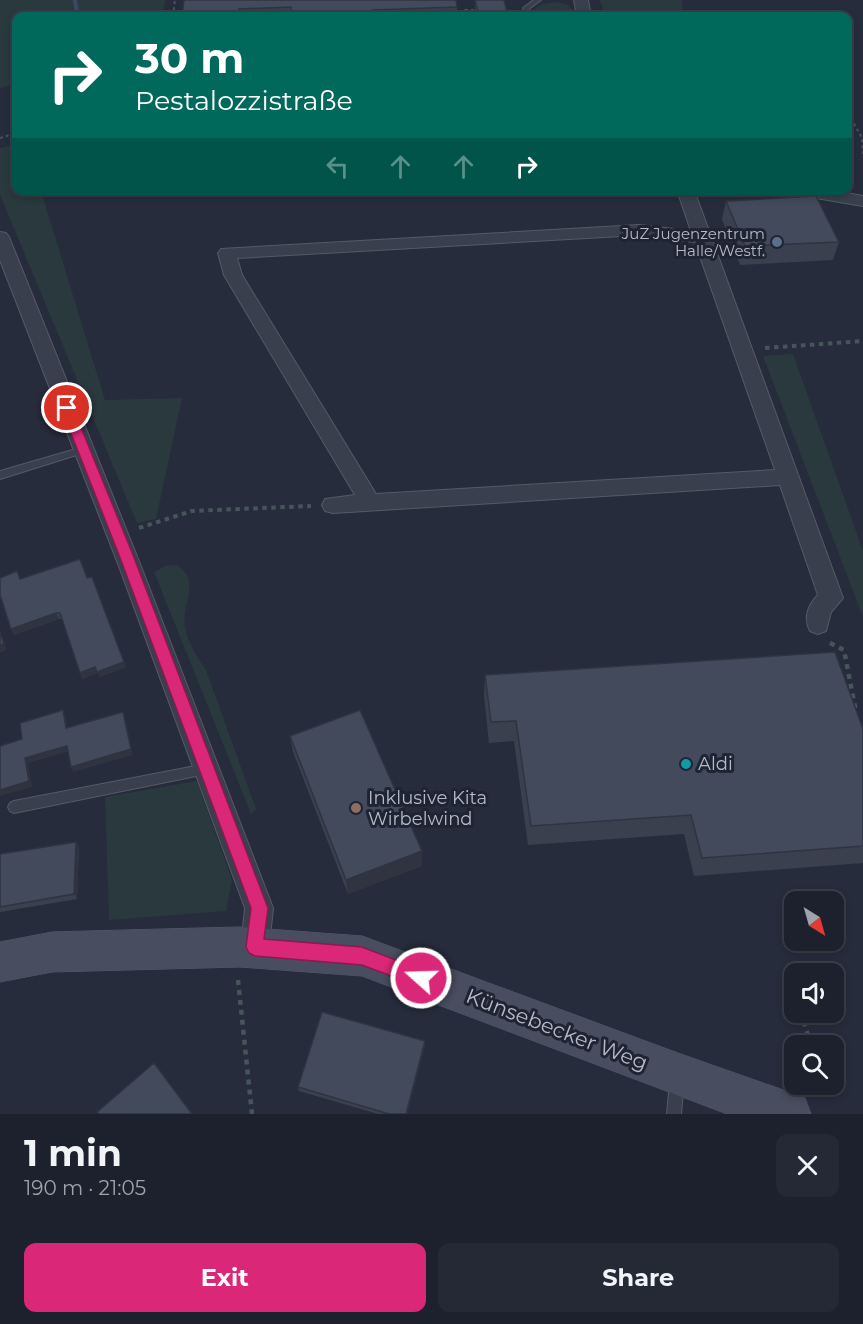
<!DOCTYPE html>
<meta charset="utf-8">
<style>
body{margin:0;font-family:Montserrat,sans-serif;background:#252935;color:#f1f3f6;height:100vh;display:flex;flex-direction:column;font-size:22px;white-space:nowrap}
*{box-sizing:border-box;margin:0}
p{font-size:20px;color:#a0a3aa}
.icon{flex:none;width:33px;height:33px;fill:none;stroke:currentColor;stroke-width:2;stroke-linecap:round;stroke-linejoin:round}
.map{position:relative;height:1114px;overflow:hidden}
.panel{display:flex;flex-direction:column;background:#1c212d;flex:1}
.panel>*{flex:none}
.hud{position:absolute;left:12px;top:12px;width:840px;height:183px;border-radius:12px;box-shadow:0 3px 9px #0003,0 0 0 2px #3a3e49;background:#00695c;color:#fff;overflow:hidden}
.needle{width:39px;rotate:143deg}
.fabs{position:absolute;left:784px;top:891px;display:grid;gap:12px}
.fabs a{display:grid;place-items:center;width:60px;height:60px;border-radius:12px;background:#1c212d;box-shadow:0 3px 9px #0003,0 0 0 2px #3a3e49;font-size:30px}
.pin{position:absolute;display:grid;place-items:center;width:51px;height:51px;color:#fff;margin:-26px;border:3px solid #fff;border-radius:50%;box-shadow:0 2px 6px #0007}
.me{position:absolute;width:66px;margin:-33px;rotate:290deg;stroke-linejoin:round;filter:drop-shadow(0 0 4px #0008)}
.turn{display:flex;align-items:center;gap:21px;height:126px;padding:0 24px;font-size:27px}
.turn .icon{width:78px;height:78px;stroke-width:2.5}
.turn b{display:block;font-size:42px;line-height:51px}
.lanes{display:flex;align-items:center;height:57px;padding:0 24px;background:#0003;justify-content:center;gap:30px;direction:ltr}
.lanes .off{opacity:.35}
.round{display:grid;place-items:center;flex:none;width:63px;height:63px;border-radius:12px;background:#252935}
.headline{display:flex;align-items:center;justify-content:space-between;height:102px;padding:0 24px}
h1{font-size:36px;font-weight:700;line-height:45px}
.primary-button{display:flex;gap:12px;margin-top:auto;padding:12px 24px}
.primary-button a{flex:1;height:69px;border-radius:12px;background:#db2777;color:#fff;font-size:24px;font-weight:700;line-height:69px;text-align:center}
.primary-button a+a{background:#252935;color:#f1f3f6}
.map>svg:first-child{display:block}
</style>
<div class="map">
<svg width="863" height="1114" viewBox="0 0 863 1114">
<rect width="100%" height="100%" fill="#262c3c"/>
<!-- green -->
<path fill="#29393e" d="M0,0H165L163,16H16V83L0,88Z
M600,0H682L683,16H605Z
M557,2L568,5L574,12L542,13V16H537L535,8L543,4Z
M16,144V190L41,191L105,400L182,398L156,519L137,523L0,195V148Z
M793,354L863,551V617L763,356Z
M177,565C202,582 181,603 185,627C188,643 197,657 206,670L256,809L251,814L154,572L165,566Z
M197,781L232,880L226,911L109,920L105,797Z"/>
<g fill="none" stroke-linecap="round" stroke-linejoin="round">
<!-- stream -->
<path fill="#3d4763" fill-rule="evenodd" d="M73,0H77L80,16H75Z"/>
<!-- lane casing -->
<g stroke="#555a68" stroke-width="2">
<path id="lane" d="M534,0H541L529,9L531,16H525L523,8Z
M83,447L88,450L86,452L0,479V471Z
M206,764L210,765L212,769L210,773L206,774L14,813L10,811L8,807L10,803L14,801Z
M677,1074L682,1076L684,1081L681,1114H667L670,1081L672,1076Z"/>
</g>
<!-- street casing -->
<g stroke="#555a68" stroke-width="2">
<path id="street" d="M574,0H588L591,16H577Z
M677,190H694L843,598L831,612L826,631L818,634L810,631C803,618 808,605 818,595L780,485L333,513L325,511L322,505L325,499L355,495L224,275L218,253L221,249L639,225L691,231ZM639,235L695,242L775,470L376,494L242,275L237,258Z
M790,190H831L863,196V206L798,195Z
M0,232L6,233L9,237L142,569L273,908L269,947L265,957L255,961L245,957L241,947L245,908L120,569L0,260Z"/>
</g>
<!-- secondary casing -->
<g stroke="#555a68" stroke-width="1">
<path id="secondary" d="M240,927L362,936L678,1053L789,1092L805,1098L811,1114H727L362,976L240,967L52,972L0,982V942L52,932Z"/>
</g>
<!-- path-far2 -->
<path stroke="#46555a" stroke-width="2" stroke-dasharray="3 3" stroke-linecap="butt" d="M173,16L175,0
M466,16L465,10H479
M848,113L862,138L863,154
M0,138L16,133"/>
<!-- path-far1 -->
<path stroke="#46555a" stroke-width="4" stroke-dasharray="4.5 4.5" stroke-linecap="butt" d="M765,348L863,341
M139,528L192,511L311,506"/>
<!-- path -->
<path stroke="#46555a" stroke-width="4.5" stroke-dasharray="5 5" stroke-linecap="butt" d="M830,643L844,650L856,712
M238,980L252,1114
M801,1012L811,1046
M821,1095L822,1084"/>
<!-- lane -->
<use href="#lane" fill="#3a3f4d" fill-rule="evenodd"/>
<!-- street -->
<use href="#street" fill="#3a3f4d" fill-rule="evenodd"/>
<!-- secondary -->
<use href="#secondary" fill="#484d5f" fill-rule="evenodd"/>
</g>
<!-- wall -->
<path fill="#3a404e" d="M184,0L457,7V16H182Z
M475,0H504L508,16H475Z
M726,201L839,242L833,260L740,265L722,219Z
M87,578L126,667L100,677L98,673L82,679L62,619H59L14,635L21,579Z
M485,675L863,729V863L694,876L684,834L528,845L514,741L489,743L484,696Z
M290,736L422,851V866L348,894L293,752Z
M76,842L79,847L77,899L0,912V854Z
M425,1045L407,1114H378L299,1091L298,1087Z"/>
<!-- shaded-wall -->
<path fill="#2f3440" d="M56,613L59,619L14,635L11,629Z
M0,629L7,650L0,653Z
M124,662L126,667L100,677L97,672Z
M95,667L98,673L82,679L80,673Z
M63,710L65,716L69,734L66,728Z
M123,712L125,718L133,755L73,772L71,767Z
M67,746L70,751L28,763L32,787L0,796V790L25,758Z
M76,842L79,847L77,899L74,894Z
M422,851V866L348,894L346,880Z
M425,1041V1045L407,1114H406Z"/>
<!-- building -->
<path fill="#434a5b" stroke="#2f3440" stroke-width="1.5" d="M184,0H456L457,7L373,10L374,16H291V7L239,9V15L182,16Z
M475,0H504L508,16H479Z
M816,196L839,242L745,246L726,201Z
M80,559L87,578L92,577L124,662L97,672L95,667L80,673L60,613H56L11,629L0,595V578L17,571L20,579Z
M0,632L4,644L0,645Z
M835,652L863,729V846L702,858L691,815L531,826L516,721L491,722L485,675Z
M63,710L66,728L123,712L131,749L71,767L67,746L25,758L29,781L0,790V746L22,739L20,723Z
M360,710L422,851L346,880L290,736Z
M76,842L74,894L0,907V854Z
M322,1012L425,1041L406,1114H389L298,1087Z
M154,1063L192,1114H99L97,1112Z"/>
<!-- route -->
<path fill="#db2777" stroke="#8e194d" stroke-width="1.5" d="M67,404L73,408L133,555L268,908L264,939L362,947L427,972L430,978L427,984L421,987L362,965L255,956L249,953L246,947L251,908L119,555L61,408Z"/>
<!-- markers -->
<circle fill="#5c6f8a" stroke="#1f2432" stroke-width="2" cx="777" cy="242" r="6"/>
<circle fill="#0f9aa8" stroke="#1f2432" stroke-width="2" cx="686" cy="764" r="6"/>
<circle fill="#8d6e63" stroke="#1f2432" stroke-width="2" cx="356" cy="808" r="6"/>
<g text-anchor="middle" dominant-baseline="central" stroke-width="6" stroke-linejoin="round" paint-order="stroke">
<!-- far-poi labels -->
<g font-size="15" fill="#b6bac8" stroke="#1f2432" text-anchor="end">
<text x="765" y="233">JuZ Jugenzentrum<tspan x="765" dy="17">Halle/Westf.</tspan></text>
</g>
<!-- poi labels -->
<g font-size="18" fill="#b6bac8" stroke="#1f2432" text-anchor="start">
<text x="698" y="764">Aldi</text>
<text x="368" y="798">Inklusive Kita<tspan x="368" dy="21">Wirbelwind</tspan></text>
</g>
<!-- near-street labels -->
<g font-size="21" fill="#b6bac8" stroke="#1f2432">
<text transform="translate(557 1029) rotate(21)">Künsebecker Weg</text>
</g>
</g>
</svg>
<div class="fabs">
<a><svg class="needle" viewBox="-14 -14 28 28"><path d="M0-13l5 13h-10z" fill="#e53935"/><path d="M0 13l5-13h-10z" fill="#a0a3aa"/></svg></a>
<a><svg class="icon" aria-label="sound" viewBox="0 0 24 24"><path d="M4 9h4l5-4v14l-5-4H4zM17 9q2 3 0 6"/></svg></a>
<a><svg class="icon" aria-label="search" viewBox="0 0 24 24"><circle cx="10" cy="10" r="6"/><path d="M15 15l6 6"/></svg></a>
</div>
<div class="pin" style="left:67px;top:408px;background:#d93025"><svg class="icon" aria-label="arrive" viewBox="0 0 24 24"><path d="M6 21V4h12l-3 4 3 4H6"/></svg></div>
<svg class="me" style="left:421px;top:978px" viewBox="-20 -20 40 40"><circle r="17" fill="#db2777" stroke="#fff" stroke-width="3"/><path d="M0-11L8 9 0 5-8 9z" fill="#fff"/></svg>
<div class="hud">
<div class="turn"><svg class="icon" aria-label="right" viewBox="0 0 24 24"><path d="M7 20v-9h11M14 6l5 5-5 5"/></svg><div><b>30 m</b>Pestalozzistraße</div></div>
<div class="lanes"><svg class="icon off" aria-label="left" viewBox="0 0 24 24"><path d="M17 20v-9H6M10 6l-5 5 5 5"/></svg><svg class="icon off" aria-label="ahead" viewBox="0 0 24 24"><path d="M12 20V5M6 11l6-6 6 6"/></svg><svg class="icon off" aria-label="ahead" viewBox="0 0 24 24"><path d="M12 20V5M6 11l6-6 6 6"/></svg><svg class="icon" aria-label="right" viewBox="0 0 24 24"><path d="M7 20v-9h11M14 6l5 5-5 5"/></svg></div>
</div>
</div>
<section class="panel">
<div class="headline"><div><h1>1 min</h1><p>190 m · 21:05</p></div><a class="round"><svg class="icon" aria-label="close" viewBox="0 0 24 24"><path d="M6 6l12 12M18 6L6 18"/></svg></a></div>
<div class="primary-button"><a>Exit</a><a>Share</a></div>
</section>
